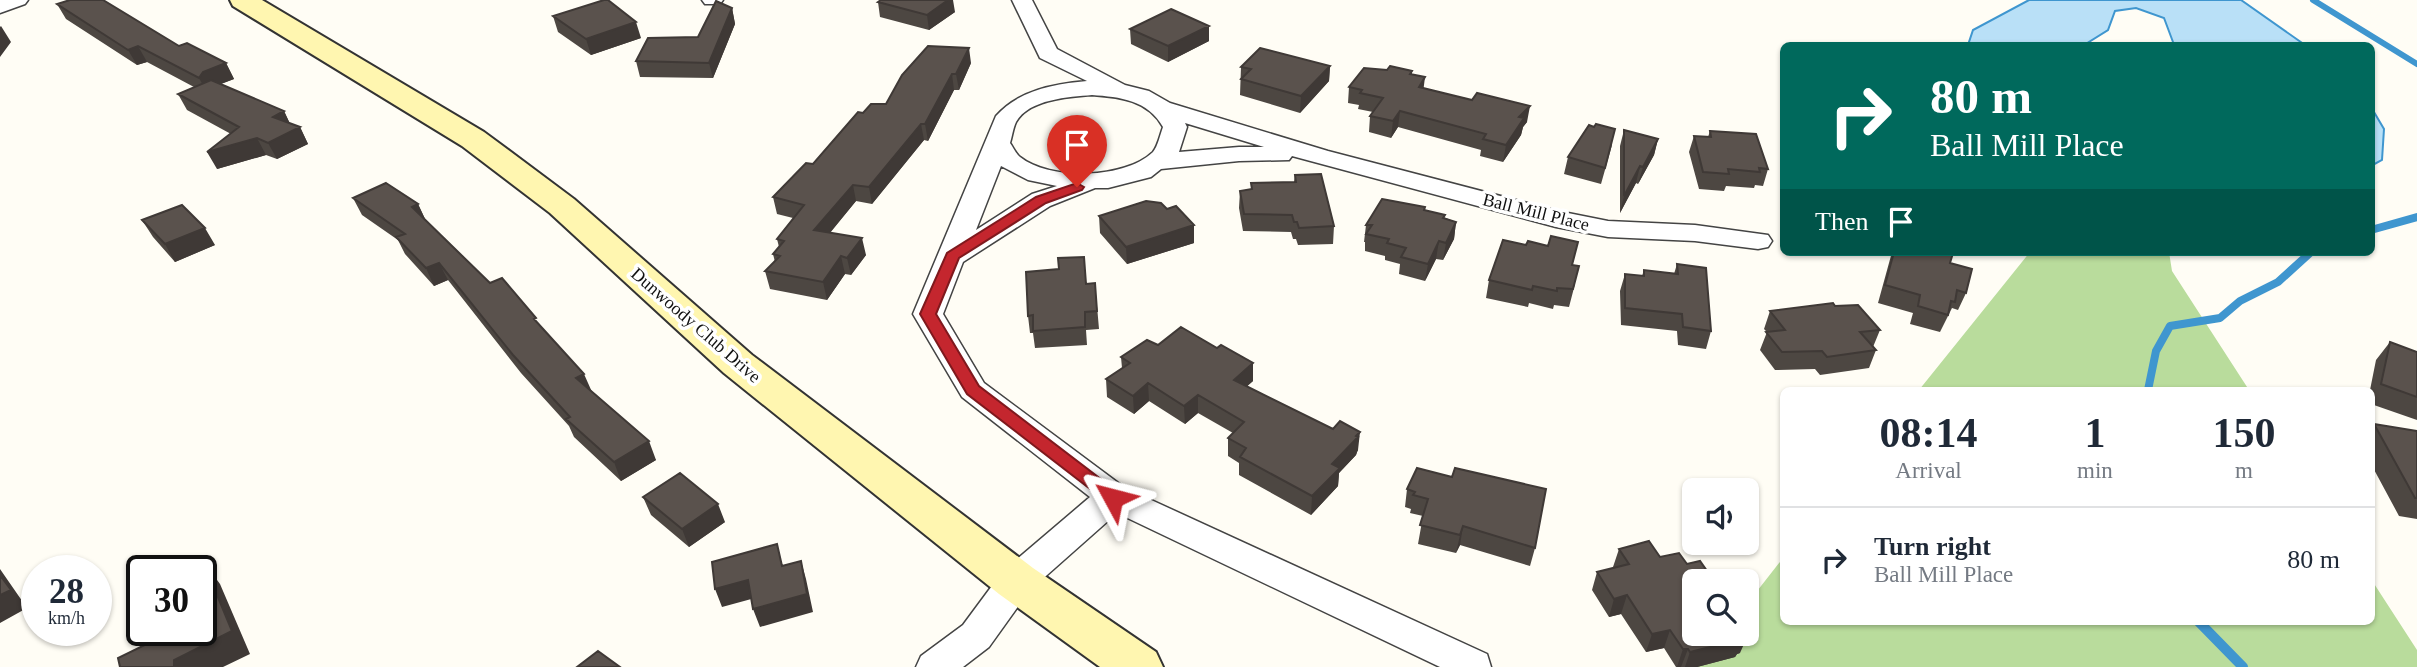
<!DOCTYPE html>
<style>
body{margin:0;font-family:Georgia,serif;background:#f6f6f7;color:#1f2937;height:100vh;display:flex;flex-direction:column;font-size:26px;white-space:nowrap}
*{box-sizing:border-box;margin:0}
p{font-size:23px;color:#747a83}
.icon{flex:none;width:38px;height:38px;fill:none;stroke:currentColor;stroke-width:2;stroke-linecap:round;stroke-linejoin:round}
.map{position:relative;flex:1;overflow:hidden}
.panel{position:absolute;left:1780px;top:387px;width:595px;height:238px;display:flex;flex-direction:column;background:#fff;border-radius:10px;box-shadow:0 2px 5px #0004}
.panel>*{flex:none}
.guide{position:absolute;left:1780px;top:42px;width:595px;height:214px;border-radius:10px;box-shadow:0 2px 5px #0004;background:#00695c;color:#fff;overflow:hidden}
.tools{position:absolute;left:1682px;top:478px;display:grid;gap:14px}
.tools a{display:grid;place-items:center;width:77px;height:77px;border-radius:10px;background:#fff;box-shadow:0 2px 5px #0004;font-size:35px}
.speed{position:absolute;left:21px;top:555px;display:flex;gap:14px;font-size:35px;font-weight:700;text-align:center}
.speed>*{display:grid;place-content:center;width:91px;height:91px;border-radius:50%;background:#fff;box-shadow:0 2px 5px #0004;line-height:1}
.speed small{font-size:18px;font-weight:400}
.speed .limit{border:4px solid #111;border-radius:10px;background:#fff;color:#111}
.pin{position:absolute;display:grid;place-items:center;width:60px;height:60px;color:#fff;margin:-72px -30px;border-radius:50% 50% 50% 0;rotate:-45deg;box-shadow:0 0 7px #0007}
.pin .icon{rotate:45deg}
.me{position:absolute;width:77px;margin:-38px;rotate:308deg;stroke-linejoin:round;filter:drop-shadow(0 0 5px #0008)}
.turn{display:flex;align-items:center;gap:24px;height:147px;padding:0 35px;font-size:32px}
.turn .icon{width:91px;height:91px;stroke-width:2.5}
.turn b{display:block;font-size:49px;line-height:60px}
.then{display:flex;align-items:center;height:66px;padding:0 35px;background:#0003;gap:14px;font-size:26px}
.eta{display:flex;justify-content:space-evenly;align-items:center;height:119px;text-align:center}
.eta b{font-size:42px;font-weight:600;line-height:49px}
ul{padding:0;list-style:none}
li{display:flex;align-items:center;gap:21px;height:105px;padding:0 35px;border-top:2px solid #e0e1e3}
li div{flex:1}
li b{display:block;font-size:26px}
li em{font-style:normal}
.map>svg:first-child{display:block}
</style>
<div class="map">
<svg width="2417" height="667" viewBox="0 0 2417 667">
<rect width="100%" height="100%" fill="#fffdf5"/>
<!-- forest -->
<path fill="#b9dc9c" d="M2030,252H2169L2172,271L2249,390H1919Z
M1783,558V621H2371V579L2417,650V667H1696L1746,634L1747,604Z"/>
<!-- water -->
<path fill="#b9e0f7" stroke="#3f96cf" stroke-width="2" d="M2029,0H2241L2305,45H2171L2173,42L2164,18L2136,8L2115,11L2108,30L2084,45H1968L1973,30Z
M2371,107L2384,129L2382,160L2371,166Z"/>
<g fill="none" stroke-linecap="round" stroke-linejoin="round">
<!-- stream-far2 -->
<path stroke="#3f96cf" stroke-width="6" d="M2313,0L2417,64"/>
<!-- stream-far1 -->
<path stroke="#3f96cf" stroke-width="8" d="M2371,230L2417,217
M2148,390L2156,351L2170,326L2220,318L2240,301L2278,282L2311,252"/>
<!-- stream -->
<path stroke="#3f96cf" stroke-width="10" d="M2198,621L2243,667"/>
<!-- street casing -->
<g stroke="#444" stroke-width="3">
<path id="street" d="M0,0H28L25,4L0,13Z
M702,0H723L720,4H705Z
M1012,0H1032L1057,49L1125,85L1149,91L1170,103L1328,151L1558,211L1608,221L1695,225L1768,235L1772,241L1768,247L1758,249L1695,241L1608,237L1556,227L1292,156L1289,160L1239,161L1161,169L1151,177L1108,188H1095L1050,206L963,262L943,314L984,383L1125,488L1487,654L1491,667H1440L1117,513L1029,591L989,647L963,667H916L921,656L963,625L1003,571L1090,497L962,397L913,314L996,116C1019,90 1054,84 1087,81L1040,58ZM1092,95C1120,97 1148,100 1163,127C1160,135 1158,146 1153,152C1125,179 1050,181 1020,157C1016,154 1013,147 1010,143C1012,137 1013,128 1016,122C1029,99 1069,97 1092,95ZM1185,123L1264,147H1239L1179,152L1187,127ZM1001,166L1028,180L1057,186L1032,194L976,230Z"/>
</g>
<!-- secondary casing -->
<g stroke="#333" stroke-width="4">
<path id="secondary" d="M230,0H262L484,132L574,199L752,355L1033,568L1156,652L1163,667H1100L999,594L724,373L550,213L462,146L233,6Z"/>
</g>
<!-- street -->
<use href="#street" fill="#fff" fill-rule="evenodd"/>
<!-- secondary -->
<use href="#secondary" fill="#fff6b0" fill-rule="evenodd"/>
</g>
<!-- wall -->
<path fill="#4d4742" d="M878,2L955,12L929,30L880,17Z
M57,4L226,63L234,79L220,84L284,111L290,124L300,127L308,144L277,159L266,155L217,169L231,134L187,110L178,94L194,87L147,62L137,65L66,19Z
M732,8L735,24L713,78L640,77L636,61L698,37Z
M553,16L641,38L591,55L558,32Z
M1130,29L1209,41L1168,62L1131,44Z
M971,63L959,90H954L928,141L924,140L872,204L856,201L830,233L866,255L851,275L845,274L827,300L770,289L765,271L775,262L773,254L779,247L777,239L793,218L777,214L773,197L813,164L863,113L886,104Z
M1330,66L1329,81L1300,113L1240,95L1241,67Z
M1387,70L1412,71V75L1424,89L1527,122L1523,127L1521,135L1503,162L1480,156L1481,150L1398,127L1391,138L1369,132L1370,116L1373,112L1358,109L1359,105L1348,103L1349,87Z
M1624,130L1658,139L1654,155L1638,184L1636,183L1620,213V146Z
M1710,131L1768,169L1763,186L1755,185L1754,188L1726,186L1724,191L1699,189L1689,152L1694,136L1708,137Z
M1612,145L1601,184L1564,174L1568,157Z
M1295,175L1334,226L1333,244L1298,245L1296,239H1293L1291,232L1243,231L1239,208L1240,191L1251,189V183L1294,182Z
M353,198L418,204L425,219L490,283L538,324L592,392L656,460L621,481L574,437L569,426L521,373L448,280L434,286L405,254L398,240L362,215Z
M1167,209L1194,243L1127,264L1100,233L1099,216Z
M1425,210L1456,222L1454,239L1443,260L1436,259L1425,281L1399,274L1400,264L1385,260V256L1365,251V242H1364L1366,225Z
M142,220L215,245L175,262L153,237Z
M1892,252H1950V263L1966,293L1958,310L1952,308L1940,332L1910,324L1913,313L1878,303Z
M1677,264L1711,331L1706,349L1678,345L1677,331L1621,325L1620,291L1625,274L1642,276L1644,270L1674,274Z
M1572,265L1575,284L1569,307L1554,305L1553,309L1529,303L1528,307L1486,298L1489,280Z
M1095,283L1099,329L1086,330L1087,345L1035,348L1033,333H1030L1028,316L1086,284Z
M1770,311L1880,330L1873,347L1876,350L1869,368L1820,375L1815,369L1775,370L1760,350L1767,332L1764,329Z
M2390,342L2417,352V420L2371,404V390H2370L2376,360Z
M1158,345L1217,348L1253,363V381L1247,386L1358,450L1357,452L1356,455L1339,473L1338,486L1311,515L1239,475V463L1228,456V438L1233,433L1198,413L1185,424L1149,401L1134,414L1107,397L1106,379L1122,368L1121,357Z
M2374,424L2417,431V519L2399,516L2371,464V427Z
M1417,468L1535,548L1530,566L1460,545L1456,553L1418,544L1423,516L1410,513L1411,509L1405,507L1407,489Z
M643,497L725,522L689,547L651,515Z
M1619,549L1660,557L1740,653L1737,654L1735,657L1697,667H1676L1664,648L1646,652L1621,614L1609,617L1592,590L1597,572L1614,568L1613,567Z"/>
<!-- shaded-wall -->
<path fill="#3f3936" d="M941,0H953L955,12L929,30L927,15Z
M732,8L735,24L713,78L709,63Z
M636,22L641,38L591,55L586,39Z
M1,26L11,42L0,57V27Z
M1209,26V41L1168,62V46Z
M138,46L147,62L137,65L128,50Z
M969,48L971,63L959,90L956,74Z
M226,63L234,79L211,88L208,94L199,78L203,72Z
M1330,66L1329,81L1300,113L1301,96Z
M952,74L954,90L928,141L925,124Z
M1425,77L1423,93L1419,87Z
M1530,106L1527,122L1523,127L1521,135L1503,162L1506,145L1519,117Z
M284,111L292,128L273,117Z
M1400,111L1398,127L1391,138L1393,121Z
M921,124L924,140L872,204L869,187Z
M300,127L308,144L277,159L268,143Z
M257,138L266,155L217,169L207,152Z
M1658,139L1654,155L1638,184L1643,167Z
M1640,166L1636,183L1620,213L1624,196Z
M853,185L856,201L818,247L814,230Z
M418,204L426,221L412,207Z
M1456,222L1454,239L1443,260L1446,243Z
M1194,225V243L1127,264L1126,247Z
M205,228L215,245L175,262L165,244Z
M862,238L866,255L851,275L847,258Z
M1439,241L1436,259L1425,281L1428,264Z
M841,256L845,274L827,300L823,282Z
M439,263L448,280L434,286L426,268Z
M1253,363V381L1234,398V380Z
M584,374L592,392L576,378Z
M1148,383L1149,401L1134,414L1133,396Z
M1198,395V413L1185,424L1184,406Z
M1360,432L1358,450L1357,452L1356,455L1339,473L1338,486L1311,515L1312,496L1332,464Z
M649,441L656,460L621,481L614,462Z
M718,504L725,522L689,547L682,529Z
M1463,526L1460,545L1456,553L1460,535Z
M203,561L220,584L250,654L223,667H174V660Z
M801,561L806,579L813,612L760,627L753,609Z
M0,569L27,608L0,623Z
M748,580L755,598L722,607L715,589Z
M1627,595L1621,614L1609,617L1614,599Z
M1670,630L1664,648L1646,652L1652,634Z
M1748,635L1740,653L1737,654L1735,657L1697,667H1685L1690,652Z
M1683,649H1688L1681,667H1677Z"/>
<!-- building -->
<path fill="#5a524d" stroke="#3f3936" stroke-width="2" d="M70,0H103L179,46L187,43L226,63L203,72L199,78L138,46L128,50L57,4Z
M604,0H608L636,22L586,39L553,16Z
M881,0H948L927,15L878,2Z
M716,1L732,8L709,63L636,61L648,38L698,37Z
M1171,9L1209,26L1168,46L1130,29Z
M928,46L969,48L956,74H952L925,124H921L869,187L853,185L814,230L862,238L847,258L841,256L823,282L765,271L780,256L773,254L784,241L777,239L804,205L773,197L806,163L813,164L858,112L863,113L871,104H886L902,75Z
M1260,48L1330,66L1301,96L1241,79L1251,69L1241,67Z
M1390,66L1412,71L1410,74L1425,77L1419,87L1472,100L1477,93L1530,106L1519,117L1524,118L1506,145L1483,139L1486,134L1400,111L1393,121L1370,116L1383,98L1360,93L1362,90L1349,87L1364,68L1387,70Z
M211,80L284,111L273,117L300,127L268,143L257,138L207,152L239,127L178,94Z
M1596,124L1615,129L1605,168L1568,157L1589,125L1594,127Z
M1624,130L1658,139L1643,167L1640,166L1624,196Z
M1710,131L1756,134L1768,169L1759,168L1760,172L1728,169L1729,174L1703,172L1694,136L1711,137Z
M1321,174L1334,226L1299,228L1297,222H1294L1292,215L1244,214L1240,191L1252,189L1251,183L1296,182L1295,175Z
M386,183L418,204L412,207L490,283L502,278L536,318L534,319L584,374L576,378L649,441L614,462L566,419L570,417L513,355L439,263L426,268L396,237L405,234L353,198Z
M1382,199L1425,207L1424,210L1445,215L1443,218L1456,222L1446,243L1439,241L1428,264L1401,257L1406,248L1387,243L1389,239L1366,234L1372,225H1366Z
M1146,201L1161,203L1167,209L1176,206L1194,225L1126,247L1099,216Z
M182,205L205,228L165,244L142,220Z
M1551,236L1578,242L1572,265L1579,266L1573,289L1557,288V291L1533,286L1532,290L1489,280L1503,240L1526,245L1528,241L1548,246Z
M1894,252L1953,253L1950,263L1972,269L1966,293L1957,290L1955,302L1951,301L1948,315L1918,306L1920,295L1885,285Z
M1084,257L1086,284L1095,283L1097,311L1085,312V327L1033,331V315L1028,316L1026,272L1059,269L1058,258Z
M1677,264L1706,268L1711,331L1683,327L1682,314L1625,308V274L1644,276V270L1678,274Z
M1833,303L1835,306L1858,305L1880,330L1860,332L1876,350L1827,357L1822,351L1782,352L1766,332L1785,330L1770,311Z
M1181,327L1217,348L1221,345L1253,363L1234,380L1333,429L1340,421L1360,432L1356,436L1358,437L1332,464L1340,468L1312,496L1240,457L1246,448L1228,438L1244,422L1198,395L1184,406L1148,383L1133,396L1106,379L1130,363L1121,357L1147,340L1158,345Z
M2390,342L2417,352V397L2381,384Z
M2374,424L2417,431V498H2415Z
M1417,468L1452,477L1455,468L1546,489L1535,548L1463,526L1460,535L1420,525L1428,499L1413,495L1415,492L1407,489Z
M680,473L718,504L682,529L643,497Z
M1649,541L1660,557L1679,553L1687,564L1700,561L1714,581H1694V634L1746,633L1748,635L1741,637L1743,639L1690,652L1688,649H1683L1670,630L1652,634L1627,595L1614,599L1597,572L1629,564L1619,549Z
M777,544L782,566L801,561L807,594L753,609L748,580L715,589L712,562Z
M203,561L232,631L174,660V667H120L118,658L153,641L149,630H201V570H182Z
M0,575L11,590L0,595Z
M142,589V608L136,592Z
M598,651L620,667H577Z"/>
<!-- route -->
<path fill="#c4262e" stroke="#7f191e" stroke-width="2" d="M1077,183L1084,187L1082,190L1046,203L959,258L936,314L979,386L1119,493L1122,498L1119,502H1107L967,394L920,314L947,253L1036,197Z"/>
<g text-anchor="middle" dominant-baseline="central" stroke-width="7" stroke-linejoin="round" paint-order="stroke">
<!-- street labels -->
<g font-size="18" fill="#111" stroke="#fff">
<text transform="translate(1536 212) rotate(14)">Ball Mill Place</text>
<text transform="translate(696 325) rotate(41)">Dunwoody Club Drive</text>
</g>
</g>
</svg>
<div class="tools">
<a><svg class="icon" aria-label="sound" viewBox="0 0 24 24"><path d="M4 9h4l5-4v14l-5-4H4zM17 9q2 3 0 6"/></svg></a>
<a><svg class="icon" aria-label="search" viewBox="0 0 24 24"><circle cx="10" cy="10" r="6"/><path d="M15 15l6 6"/></svg></a>
</div>
<div class="speed"><div>28<small>km/h</small></div><div class="limit">30</div></div>
<div class="pin" style="left:1077px;top:187px;background:#d93025"><svg class="icon" aria-label="arrive" viewBox="0 0 24 24"><path d="M6 21V4h12l-3 4 3 4H6"/></svg></div>
<svg class="me" style="left:1113px;top:498px" viewBox="-20 -20 40 40"><path d="M0-17L14 15 0 8-14 15z" fill="#c4262e" stroke="#fff" stroke-width="4"/></svg>
<div class="guide">
<div class="turn"><svg class="icon" aria-label="right" viewBox="0 0 24 24"><path d="M7 20v-9h11M14 6l5 5-5 5"/></svg><div><b>80 m</b>Ball Mill Place</div></div>
<div class="then">Then<svg class="icon" aria-label="arrive" viewBox="0 0 24 24"><path d="M6 21V4h12l-3 4 3 4H6"/></svg></div>
</div>
<section class="panel">
<div class="eta">
<div><b>08:14</b><p>Arrival</p></div>
<div><b>1</b><p>min</p></div>
<div><b>150</b><p>m</p></div>
</div>
<ul>
<li><svg class="icon" aria-label="right" viewBox="0 0 24 24"><path d="M7 20v-9h11M14 6l5 5-5 5"/></svg><div><b>Turn right</b><p>Ball Mill Place</p></div><em>80 m</em></li>
</ul>
</section>
</div>
